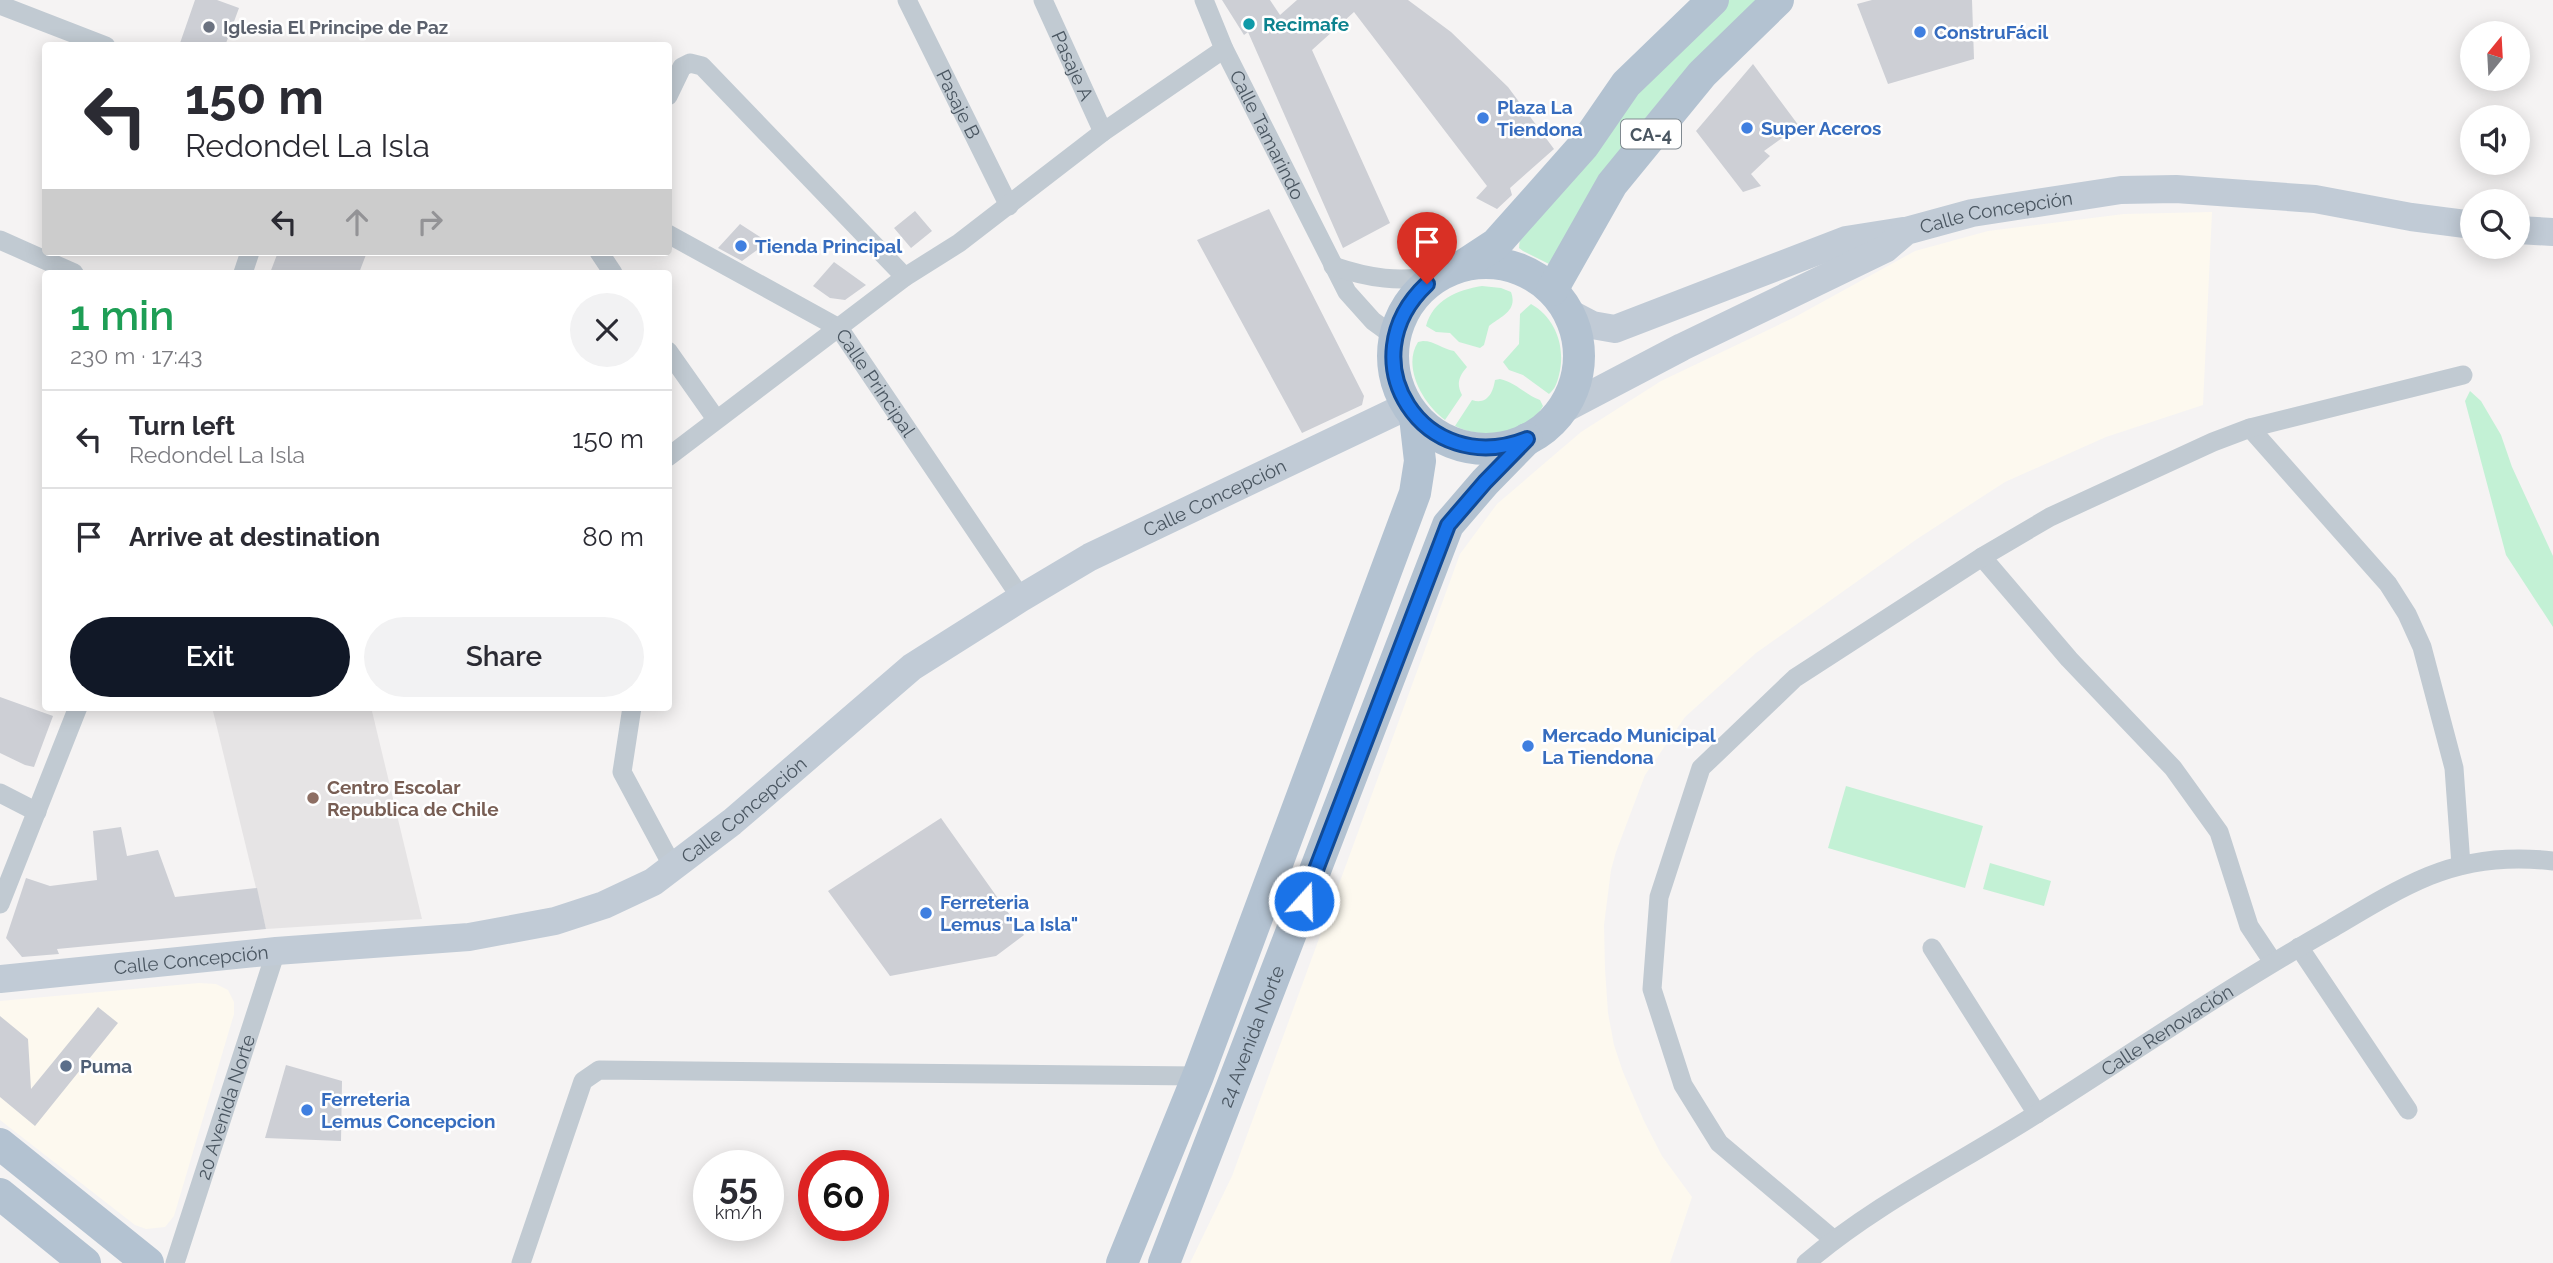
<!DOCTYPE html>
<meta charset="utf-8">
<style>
body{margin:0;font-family:Raleway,sans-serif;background:#f2f2f3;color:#2b2b33;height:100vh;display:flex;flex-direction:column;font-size:26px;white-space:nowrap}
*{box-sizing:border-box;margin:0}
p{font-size:23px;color:#7c7c81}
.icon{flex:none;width:38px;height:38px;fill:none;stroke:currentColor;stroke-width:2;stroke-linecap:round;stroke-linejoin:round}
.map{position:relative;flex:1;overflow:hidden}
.panel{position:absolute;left:42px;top:270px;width:630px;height:441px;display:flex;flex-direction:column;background:#fff;border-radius:7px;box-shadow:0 4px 18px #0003}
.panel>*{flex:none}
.hud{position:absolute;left:42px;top:42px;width:630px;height:214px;border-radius:7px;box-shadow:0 4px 18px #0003;background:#fff;color:#2b2b33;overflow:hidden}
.needle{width:46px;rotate:18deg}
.buttons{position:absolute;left:2460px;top:21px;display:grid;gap:14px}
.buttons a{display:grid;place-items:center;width:70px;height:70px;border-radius:50%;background:#fff;box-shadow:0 4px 18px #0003;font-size:35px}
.speed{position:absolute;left:693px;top:1150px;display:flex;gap:14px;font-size:35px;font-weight:700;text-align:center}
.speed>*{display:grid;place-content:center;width:91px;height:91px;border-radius:50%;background:#fff;box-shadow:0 4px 18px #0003;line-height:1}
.speed small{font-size:18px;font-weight:400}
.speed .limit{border:10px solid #d22;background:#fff;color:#111}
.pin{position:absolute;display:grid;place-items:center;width:60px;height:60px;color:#fff;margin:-72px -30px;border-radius:50% 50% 50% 0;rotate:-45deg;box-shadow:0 0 7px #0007}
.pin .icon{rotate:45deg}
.me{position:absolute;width:77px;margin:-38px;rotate:20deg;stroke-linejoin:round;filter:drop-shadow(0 0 5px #0008)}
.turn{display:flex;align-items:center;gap:24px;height:147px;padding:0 28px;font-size:32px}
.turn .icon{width:91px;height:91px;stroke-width:2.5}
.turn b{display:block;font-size:49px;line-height:60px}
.lanes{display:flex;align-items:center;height:66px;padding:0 28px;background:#0003;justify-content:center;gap:35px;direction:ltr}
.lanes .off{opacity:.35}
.round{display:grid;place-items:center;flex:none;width:74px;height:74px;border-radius:37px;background:#f2f2f3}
.overview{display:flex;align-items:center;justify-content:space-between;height:119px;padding:0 28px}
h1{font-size:42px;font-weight:600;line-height:52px;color:#1e9e55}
.action{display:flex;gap:14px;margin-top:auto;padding:14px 28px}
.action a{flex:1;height:80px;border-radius:42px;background:#111827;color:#fff;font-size:28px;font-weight:600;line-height:80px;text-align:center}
.action a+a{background:#f2f2f3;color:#2b2b33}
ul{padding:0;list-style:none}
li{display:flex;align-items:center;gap:21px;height:98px;padding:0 28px;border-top:2px solid #e1e1e2}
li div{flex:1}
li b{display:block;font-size:26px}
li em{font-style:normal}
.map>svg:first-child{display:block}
</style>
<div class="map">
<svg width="2553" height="1263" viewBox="0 0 2553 1263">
<rect width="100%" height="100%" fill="#f5f3f3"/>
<!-- commercial -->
<path fill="#fdf9ef" d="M2212,212L2203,405L2106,437L2005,482L1917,539L1756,653L1685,717L1645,775L1616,852L1611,870L1604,925L1605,969L1608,1013L1614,1045L1623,1072L1644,1121L1662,1156L1692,1197L1670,1263H1190L1232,1176L1460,554L1497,504L1581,432L1661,381L1795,317L1915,251L1988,231L2124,214Z
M199,983L216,984L228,990L234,1002V1014L174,1216L165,1227L146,1229L135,1225L0,1120V1001Z"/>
<!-- education -->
<path fill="#e6e4e5" d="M212,707H371L422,919L266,929Z"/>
<!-- green -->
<path fill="#c3f1d5" d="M1724,0H1759L1662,98L1627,144L1549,264L1523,251L1519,248L1520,238L1625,105Z
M1482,286L1501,288L1511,292C1518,311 1501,316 1489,326L1484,345L1480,348L1459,342L1450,333L1436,332L1426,326C1433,300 1457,290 1482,286Z
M1531,304C1556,318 1566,348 1559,375C1557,383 1555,389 1549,394L1523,375L1509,370L1503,362L1519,344L1520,314Z
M1423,341C1435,341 1442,349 1454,351L1467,367C1459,376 1456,384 1462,395L1445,420C1423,404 1402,367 1418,342Z
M1500,379C1515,382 1526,395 1540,400L1543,406C1527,436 1483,440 1455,426L1472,400C1487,405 1493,393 1495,380Z
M2470,391L2481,401L2501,435L2512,467L2553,556V627L2506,555L2465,401Z
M1846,786L1983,826L1965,888L1828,848Z
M1990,863L2051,881L2044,906L1983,889Z"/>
<!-- building -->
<path fill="#cdcfd5" d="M195,0H217L239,8L225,46H179Z
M1222,0H1270L1280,15L1297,0H1408L1451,32L1508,87L1554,149L1510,188L1512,195L1497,209L1476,198L1487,186L1354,12L1312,50L1390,223L1343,248L1248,32L1244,35Z
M1872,0H1972L1974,59L1888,84L1857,4Z
M1753,64L1799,126L1764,151L1770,156L1751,174L1761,186L1743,192L1696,131Z
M1269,209L1364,396L1362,405L1302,433L1197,240Z
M915,211L932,231L911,248L894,228Z
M740,224L768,242L742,261L718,248Z
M278,252H367L359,273H270Z
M834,262L866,285L845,300L830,298L813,286Z
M0,697L53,716L34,767L25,765L0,753Z
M941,818L1024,935L996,956L890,976L828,891Z
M121,827L127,856L158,850L175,897L257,888L266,929L57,949L59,954L22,957L6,938L26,878L50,886L97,880L93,831Z
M98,1007L118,1023L35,1126L0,1097V1016L28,1039L31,1089Z
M286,1065L342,1081L341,1141L265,1138Z"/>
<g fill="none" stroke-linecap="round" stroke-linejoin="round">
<!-- street -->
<g stroke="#c1cad2" stroke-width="19">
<path id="s1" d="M907,0L1009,206"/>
<path id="s2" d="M1043,0L1103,132"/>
<path id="s3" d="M1204,0L1224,49L1347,292L1373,321L1395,337"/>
<path d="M0,5L106,46"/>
<path d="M668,96L682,67L690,63L702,66L905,277"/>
<path id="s4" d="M668,234L839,328L1021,598"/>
<path d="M0,240L74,273"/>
<path d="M599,252L613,273"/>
<path d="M1333,266C1371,279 1398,282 1437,276"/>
<path d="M243,273L250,252"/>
<path d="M668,351L716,419"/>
<path d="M2250,428L2388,584L2407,614L2422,647L2454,768L2461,865"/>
<path d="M668,457L905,277L959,243L1103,132L1224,49"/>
<path d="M1982,557L2069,659L2173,768L2219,832L2249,926L2273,962"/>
<path d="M632,707L622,772L673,867"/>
<path d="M0,793L37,812"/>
<path d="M0,904L78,707"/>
<path d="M2299,947L2408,1110"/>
<path d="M1932,948L2037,1114"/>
<path d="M1834,1240L1719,1143L1683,1085L1652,989L1659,897L1701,768L1795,678L1982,557L2050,517L2213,442L2250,428L2463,375"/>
<path id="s5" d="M175,1263L276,951"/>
<path d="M521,1263L583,1081L599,1070L1198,1076"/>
<path id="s6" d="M1806,1263C1877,1202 1962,1162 2041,1111C2137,1050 2232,985 2331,929C2363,910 2395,890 2429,876C2468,860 2511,856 2553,861"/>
</g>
<!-- secondary -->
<g stroke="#c1cbd6" stroke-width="28">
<path d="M2518,230L2553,232"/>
<path d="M1569,313L1592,325L1615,329L1846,240L1903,231"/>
<path id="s7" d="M1562,410L1682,347L1885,249L1906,231L1972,213L2121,190L2176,189L2315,199L2411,217L2473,225"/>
<path id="s8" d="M0,979L276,951L469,937L555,921L604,905L653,882L732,822L912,667L1021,598L1090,557L1407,406"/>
</g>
<!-- primary -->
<g stroke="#b3c2d1" stroke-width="32">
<circle cx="1486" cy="356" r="93"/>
<path d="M1464,265L1496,244L1584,145L1626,84L1713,0"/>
<path d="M1552,290L1612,184L1702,74L1778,0"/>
<path d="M0,1144L148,1263"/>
<path d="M0,1194L85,1263"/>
<path d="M1122,1263L1198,1076L1415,493L1420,461L1415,417"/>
<path id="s9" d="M1164,1263L1448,525L1485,482L1527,439"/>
</g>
</g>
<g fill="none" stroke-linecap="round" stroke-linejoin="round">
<!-- route casing -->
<g stroke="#114b97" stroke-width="18">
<path id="route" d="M1304,901L1448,525L1485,482L1527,439C1424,480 1346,360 1427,284"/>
</g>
<!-- route -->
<use href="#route" stroke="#1a73e8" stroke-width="12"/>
</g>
<!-- markers -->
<circle fill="#0f9aa8" stroke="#fff" stroke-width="2.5" cx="1249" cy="24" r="7"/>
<circle fill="#6b7280" stroke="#fff" stroke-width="2.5" cx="209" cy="27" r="7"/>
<g fill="#3f7fe0" stroke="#fff" stroke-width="2.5">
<circle cx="1920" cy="32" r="7"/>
<circle cx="1483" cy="118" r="7"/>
<circle cx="1747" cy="128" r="7"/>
<circle cx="741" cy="246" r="7"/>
<circle cx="1528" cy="746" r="7"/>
<circle cx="926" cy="913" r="7"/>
<circle cx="307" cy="1110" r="7"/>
</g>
<circle fill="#8d6e63" stroke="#fff" stroke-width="2.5" cx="313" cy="798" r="7"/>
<circle fill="#5c6f8a" stroke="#fff" stroke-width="2.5" cx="66" cy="1066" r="7"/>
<g text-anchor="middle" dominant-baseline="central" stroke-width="5" stroke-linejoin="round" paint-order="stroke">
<!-- shield labels -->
<rect fill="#fff" stroke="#808990" stroke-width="2" x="1621" y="119.5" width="60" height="29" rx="5"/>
<g font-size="18" font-weight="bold" fill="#4a5661">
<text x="1651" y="134">CA-4</text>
</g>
<!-- culture labels -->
<g font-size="19" font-weight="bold" fill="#0d838f" stroke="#fff" text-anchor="start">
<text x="1263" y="24">Recimafe</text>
</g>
<!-- worship labels -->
<g font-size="19" font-weight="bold" fill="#5b616d" stroke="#fff" text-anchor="start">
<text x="223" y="27">Iglesia El Principe de Paz</text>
</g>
<!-- shop labels -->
<g font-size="19" font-weight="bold" fill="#366cbe" stroke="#fff" text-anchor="start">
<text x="1934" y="32">ConstruFácil</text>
<text x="1497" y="107">Plaza La<tspan x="1497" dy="22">Tiendona</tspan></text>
<text x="1761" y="128">Super Aceros</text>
<text x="755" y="246">Tienda Principal</text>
<text x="1542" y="735">Mercado Municipal<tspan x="1542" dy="22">La Tiendona</tspan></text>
<text x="940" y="902">Ferreteria<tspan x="940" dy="22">Lemus "La Isla"</tspan></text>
<text x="321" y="1099">Ferreteria<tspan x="321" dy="22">Lemus Concepcion</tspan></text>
</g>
<!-- street labels -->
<g font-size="19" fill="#4a5661" stroke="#fff">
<text stroke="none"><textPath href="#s2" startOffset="72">Pasaje A</textPath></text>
<text stroke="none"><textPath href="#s1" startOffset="116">Pasaje B</textPath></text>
<text stroke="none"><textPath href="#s3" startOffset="149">Calle Tamarindo</textPath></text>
<text stroke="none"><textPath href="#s7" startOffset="481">Calle Concepción</textPath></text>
<text stroke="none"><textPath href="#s4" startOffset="261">Calle Principal</textPath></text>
<text stroke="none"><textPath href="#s8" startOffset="1348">Calle Concepción</textPath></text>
<text stroke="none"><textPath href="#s8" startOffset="780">Calle Concepción</textPath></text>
<text stroke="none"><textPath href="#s8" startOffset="192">Calle Concepción</textPath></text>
<text stroke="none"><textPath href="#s6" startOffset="430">Calle Renovación</textPath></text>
<text stroke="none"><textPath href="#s9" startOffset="243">24 Avenida Norte</textPath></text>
<text stroke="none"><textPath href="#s5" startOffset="164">20 Avenida Norte</textPath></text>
</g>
<!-- education labels -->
<g font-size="19" font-weight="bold" fill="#785e54" stroke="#fff" text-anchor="start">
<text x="327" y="787">Centro Escolar<tspan x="327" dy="22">Republica de Chile</tspan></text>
</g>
<!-- service labels -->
<g font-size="19" font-weight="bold" fill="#4e5e75" stroke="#fff" text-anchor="start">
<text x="80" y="1066">Puma</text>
</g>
</g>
</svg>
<div class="buttons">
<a><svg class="needle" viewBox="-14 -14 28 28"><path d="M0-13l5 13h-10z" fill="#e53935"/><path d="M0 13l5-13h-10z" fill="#7c7c81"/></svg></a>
<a><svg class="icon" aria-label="sound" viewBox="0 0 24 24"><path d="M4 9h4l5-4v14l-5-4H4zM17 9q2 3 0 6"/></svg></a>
<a><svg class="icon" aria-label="search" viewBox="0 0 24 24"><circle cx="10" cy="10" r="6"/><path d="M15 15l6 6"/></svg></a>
</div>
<div class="speed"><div>55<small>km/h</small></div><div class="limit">60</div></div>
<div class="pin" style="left:1427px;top:284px;background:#d93025"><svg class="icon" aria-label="arrive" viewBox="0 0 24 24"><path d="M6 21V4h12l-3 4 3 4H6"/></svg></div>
<svg class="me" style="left:1304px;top:901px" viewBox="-20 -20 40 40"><circle r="17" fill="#1a73e8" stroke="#fff" stroke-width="3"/><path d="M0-11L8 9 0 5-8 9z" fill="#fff"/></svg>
<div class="hud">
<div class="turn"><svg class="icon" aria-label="left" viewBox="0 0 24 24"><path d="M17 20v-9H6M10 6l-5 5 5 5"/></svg><div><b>150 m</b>Redondel La Isla</div></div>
<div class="lanes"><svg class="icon" aria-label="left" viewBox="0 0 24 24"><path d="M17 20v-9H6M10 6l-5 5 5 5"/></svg><svg class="icon off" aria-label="ahead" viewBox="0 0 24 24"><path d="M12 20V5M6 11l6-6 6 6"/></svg><svg class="icon off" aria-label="right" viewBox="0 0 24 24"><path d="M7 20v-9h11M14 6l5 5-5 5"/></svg></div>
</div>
<section class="panel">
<div class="overview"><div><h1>1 min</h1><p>230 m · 17:43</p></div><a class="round"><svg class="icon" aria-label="close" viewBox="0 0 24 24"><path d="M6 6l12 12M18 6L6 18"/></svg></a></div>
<ul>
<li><svg class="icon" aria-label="left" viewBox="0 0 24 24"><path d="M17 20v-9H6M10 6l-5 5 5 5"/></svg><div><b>Turn left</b><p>Redondel La Isla</p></div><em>150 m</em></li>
<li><svg class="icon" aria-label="arrive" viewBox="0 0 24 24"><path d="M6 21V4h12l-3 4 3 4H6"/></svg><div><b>Arrive at destination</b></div><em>80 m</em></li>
</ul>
<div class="action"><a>Exit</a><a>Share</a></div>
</section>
</div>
